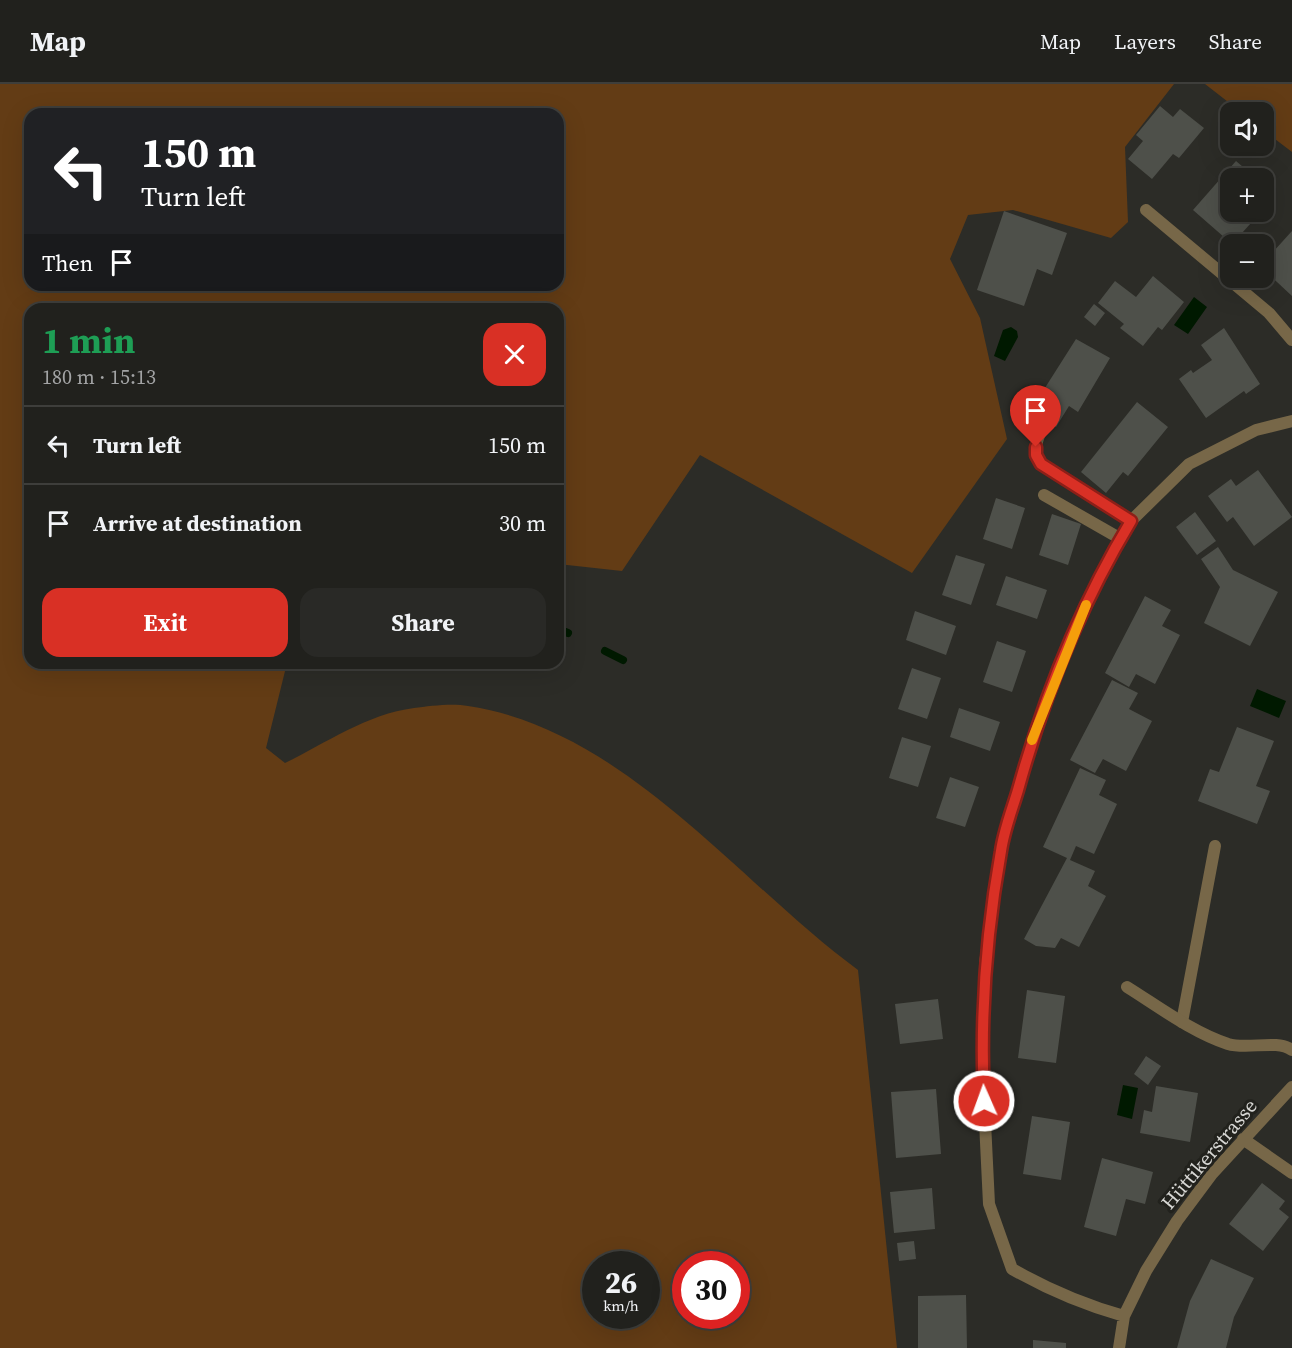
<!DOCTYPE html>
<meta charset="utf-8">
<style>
body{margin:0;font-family:"Source Serif 4",serif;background:#292926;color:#f1f3f6;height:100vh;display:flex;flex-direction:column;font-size:22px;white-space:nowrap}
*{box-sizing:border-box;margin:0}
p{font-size:20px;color:#a2a3a4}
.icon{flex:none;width:33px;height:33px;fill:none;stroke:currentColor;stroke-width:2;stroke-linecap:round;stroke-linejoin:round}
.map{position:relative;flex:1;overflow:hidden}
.side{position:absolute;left:24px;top:219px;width:540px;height:366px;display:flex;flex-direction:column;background:#21211d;border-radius:18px;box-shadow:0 6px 24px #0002,0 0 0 2px #3e3e3b}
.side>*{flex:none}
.guide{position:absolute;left:24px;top:24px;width:540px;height:183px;border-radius:18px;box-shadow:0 6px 24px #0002,0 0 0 2px #3e3e3b;background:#202124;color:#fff;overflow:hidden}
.buttons{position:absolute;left:1220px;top:18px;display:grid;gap:12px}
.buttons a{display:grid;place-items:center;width:54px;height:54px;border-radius:12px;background:#21211d;box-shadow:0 6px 24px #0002,0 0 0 2px #3e3e3b;font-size:30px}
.speed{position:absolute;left:582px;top:1167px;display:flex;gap:12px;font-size:30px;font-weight:700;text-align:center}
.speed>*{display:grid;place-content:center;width:78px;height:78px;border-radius:50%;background:#21211d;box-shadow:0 6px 24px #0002,0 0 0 2px #3e3e3b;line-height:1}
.speed small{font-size:15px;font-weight:400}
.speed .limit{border:9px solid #d22;background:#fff;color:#111}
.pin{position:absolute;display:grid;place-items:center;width:51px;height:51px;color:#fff;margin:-62px -26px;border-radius:50% 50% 50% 0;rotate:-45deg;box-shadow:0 0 6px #0007}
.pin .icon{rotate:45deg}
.me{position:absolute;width:66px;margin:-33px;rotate:358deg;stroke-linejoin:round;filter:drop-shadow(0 0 4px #0008)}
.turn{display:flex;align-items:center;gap:21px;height:126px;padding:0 18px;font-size:27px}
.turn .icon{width:78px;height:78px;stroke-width:2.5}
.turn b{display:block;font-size:42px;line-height:51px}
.then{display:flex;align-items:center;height:57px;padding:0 18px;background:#0003;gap:12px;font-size:22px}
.round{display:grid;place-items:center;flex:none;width:63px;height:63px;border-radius:18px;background:#292926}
.headline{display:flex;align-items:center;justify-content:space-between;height:102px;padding:0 18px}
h1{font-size:36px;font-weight:700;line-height:45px;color:#1e9e55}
.primary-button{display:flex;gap:12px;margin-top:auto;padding:12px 18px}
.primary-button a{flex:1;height:69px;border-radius:18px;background:#d93025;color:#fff;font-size:24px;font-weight:700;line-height:69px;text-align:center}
.primary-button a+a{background:#292926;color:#f1f3f6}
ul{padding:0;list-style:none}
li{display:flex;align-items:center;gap:18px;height:78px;padding:0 18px;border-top:2px solid #3e3e3b}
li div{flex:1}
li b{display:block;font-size:22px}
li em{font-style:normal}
header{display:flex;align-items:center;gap:36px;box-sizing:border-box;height:84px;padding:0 30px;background:#21211d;border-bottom:2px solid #3e3e3b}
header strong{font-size:28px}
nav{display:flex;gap:33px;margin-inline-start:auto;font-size:21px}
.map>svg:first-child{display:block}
</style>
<header>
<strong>Map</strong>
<nav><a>Map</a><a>Layers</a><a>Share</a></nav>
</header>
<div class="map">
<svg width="1292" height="1264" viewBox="0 0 1292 1264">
<rect width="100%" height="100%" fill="#2c2c27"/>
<!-- green -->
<path fill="#633c15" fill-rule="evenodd" d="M0,0H1174L1125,63L1128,138L1111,154L1013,126L968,131L950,175L980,234L1007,355L912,489L700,371L622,487L558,480V225H30V579H287L266,664L285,679C326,659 367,630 414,624C430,622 452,619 468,622C624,645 738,798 858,886L897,1264H0ZM30,30H558V201H30ZM596,1180H646V1232H596ZM686,1180H736V1232H686Z
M1205,0H1292V68L1263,46V28H1241Z"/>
<!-- water -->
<path fill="#001900" d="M1194,213L1207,223L1188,250L1174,241Z
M1011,243L1017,247L1018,253L1005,277L994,272L1003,246Z
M1257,605L1286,617L1279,634L1250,622Z
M1123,1001L1138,1004L1132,1035L1117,1031Z"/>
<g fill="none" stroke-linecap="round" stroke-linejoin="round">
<!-- stream -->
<path stroke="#001900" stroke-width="8" d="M558,545L568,549
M605,567L623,576"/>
</g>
<!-- building -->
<path fill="#4e504a" d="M1160,22L1173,33L1180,25L1204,44L1179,74L1173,70L1152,95L1128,75L1143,57L1136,51Z
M1236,77L1256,94H1230V128H1261L1232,160L1193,126Z
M1263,100L1275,111L1263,125Z
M1004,127L1067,149L1052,191L1037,185L1024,222L977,206Z
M1292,147V212L1263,185V179Z
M1153,192L1184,218L1162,246L1158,243L1143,262L1120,244L1124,240L1098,219L1115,197L1136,213Z
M1094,220L1105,229L1095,242L1084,233Z
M1224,244L1260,300L1246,310L1244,307L1206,334L1179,295L1191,286L1193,289L1212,276L1201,261Z
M1076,255L1110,274L1078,328L1069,322L1056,343L1038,330L1049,310L1043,307Z
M1137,318L1168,343L1128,392L1123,388L1106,409L1081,388Z
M1258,386L1292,433L1254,462L1233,433L1227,438L1208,412L1231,395L1236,402Z
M996,414L1025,424L1012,465L983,455Z
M1195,428L1216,457L1197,471L1176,443Z
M1052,430L1081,440L1068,481L1039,471Z
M1218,463L1233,486L1278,508L1250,562L1204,539L1220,503L1201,475Z
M956,471L985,480L971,521L942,511Z
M1006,492L1047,506L1037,535L996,521Z
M1145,512L1171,526L1162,542L1180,551L1155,600L1136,590L1129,603L1105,589Z
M915,527L956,542L946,571L906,556Z
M997,557L1026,567L1012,608L983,598Z
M912,584L941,594L927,635L898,625Z
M1112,596L1138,609L1129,625L1152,637L1126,687L1103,675L1095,689L1070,676Z
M959,624L1000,638L990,667L950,653Z
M1237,643L1274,657L1256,702L1270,707L1257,740L1198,717L1210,685L1219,688Z
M902,653L931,662L918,703L889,694Z
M1080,684L1106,696L1099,711L1117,720L1094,770L1076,762L1070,776L1095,787L1088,802L1106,812L1079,863L1061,854L1055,864L1036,862L1024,855L1067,774L1043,763Z
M950,693L979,703L965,743L936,734Z
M1027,906L1065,912L1056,979L1018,974Z
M938,915L943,955L900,960L895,920Z
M1146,972L1161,982L1148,1001L1134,990Z
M1156,1002L1198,1009L1190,1058L1140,1049L1144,1026L1152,1028Z
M936,1005L941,1070L896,1074L891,1008Z
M1032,1032L1070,1038L1061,1096L1023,1090Z
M1102,1074L1153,1088L1145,1120L1126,1115L1116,1152L1084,1143Z
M1262,1099L1285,1117L1279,1125L1289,1133L1263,1167L1229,1140Z
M932,1104L935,1145L894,1149L890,1108Z
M914,1157L916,1175L899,1177L897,1159Z
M1211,1175L1254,1194L1234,1233L1226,1264H1177L1190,1217Z
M966,1211L967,1264H918V1212Z
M1033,1256L1066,1259V1264H1033Z"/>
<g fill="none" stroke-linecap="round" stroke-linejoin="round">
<!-- service -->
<path stroke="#776748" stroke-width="12" d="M1044,342C1036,355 1033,366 1041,379L1131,437
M1044,411L1121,455
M1182,938L1215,762"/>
<!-- minor -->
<path stroke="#776748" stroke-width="12" d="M1146,126L1269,229L1292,256
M1127,903C1159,923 1192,948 1228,960C1248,966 1276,955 1292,966
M1243,1055L1292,1089
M1124,1232C1084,1221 1049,1206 1012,1185L989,1120L983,997L985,879L1001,765L1031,660L1073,548L1111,470L1131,437L1189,380L1256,346L1292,337
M1119,1264L1124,1232L1146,1187L1177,1137L1212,1090L1292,1003"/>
</g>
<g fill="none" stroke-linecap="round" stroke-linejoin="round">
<!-- route casing -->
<g stroke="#8d1f18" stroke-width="15">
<path id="route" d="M984,1017C980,933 986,850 1001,767C1004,746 1012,726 1018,706C1044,612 1081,520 1131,437L1041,380L1036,371V363"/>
</g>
<!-- route -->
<use href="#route" stroke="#d93025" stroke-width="10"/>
<!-- slow -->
<path stroke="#f59e0b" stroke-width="10" d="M1032,656L1086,521"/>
</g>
<g text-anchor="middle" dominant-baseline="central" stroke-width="6" stroke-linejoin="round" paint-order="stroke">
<!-- street labels -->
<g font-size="20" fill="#d7d7d4" stroke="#22221d">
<text transform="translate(1209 1070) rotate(-50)">Hüttikerstrasse</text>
</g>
</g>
</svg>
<div class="buttons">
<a><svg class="icon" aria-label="sound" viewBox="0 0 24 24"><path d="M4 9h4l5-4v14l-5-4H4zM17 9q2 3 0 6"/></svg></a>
<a>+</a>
<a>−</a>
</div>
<div class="speed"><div>26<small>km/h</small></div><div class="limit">30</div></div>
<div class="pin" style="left:1036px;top:363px;background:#d93025"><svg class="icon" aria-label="arrive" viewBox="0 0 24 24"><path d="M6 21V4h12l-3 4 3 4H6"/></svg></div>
<svg class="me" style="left:984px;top:1017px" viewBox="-20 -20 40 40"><circle r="17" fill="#d93025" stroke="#fff" stroke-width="3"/><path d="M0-11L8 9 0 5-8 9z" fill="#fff"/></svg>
<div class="guide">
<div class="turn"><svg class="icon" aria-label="left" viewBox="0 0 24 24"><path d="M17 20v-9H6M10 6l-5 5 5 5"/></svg><div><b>150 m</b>Turn left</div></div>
<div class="then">Then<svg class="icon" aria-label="arrive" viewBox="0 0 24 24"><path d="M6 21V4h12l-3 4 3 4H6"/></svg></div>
</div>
<section class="side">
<div class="headline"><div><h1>1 min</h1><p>180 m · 15:13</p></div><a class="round" style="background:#d93025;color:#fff"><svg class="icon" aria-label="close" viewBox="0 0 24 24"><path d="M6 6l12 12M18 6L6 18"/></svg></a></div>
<ul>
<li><svg class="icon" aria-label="left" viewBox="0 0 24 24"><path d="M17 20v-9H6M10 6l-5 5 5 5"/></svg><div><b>Turn left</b></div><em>150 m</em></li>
<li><svg class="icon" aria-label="arrive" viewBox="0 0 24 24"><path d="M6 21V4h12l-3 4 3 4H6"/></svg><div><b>Arrive at destination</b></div><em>30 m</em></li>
</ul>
<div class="primary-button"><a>Exit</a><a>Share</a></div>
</section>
</div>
